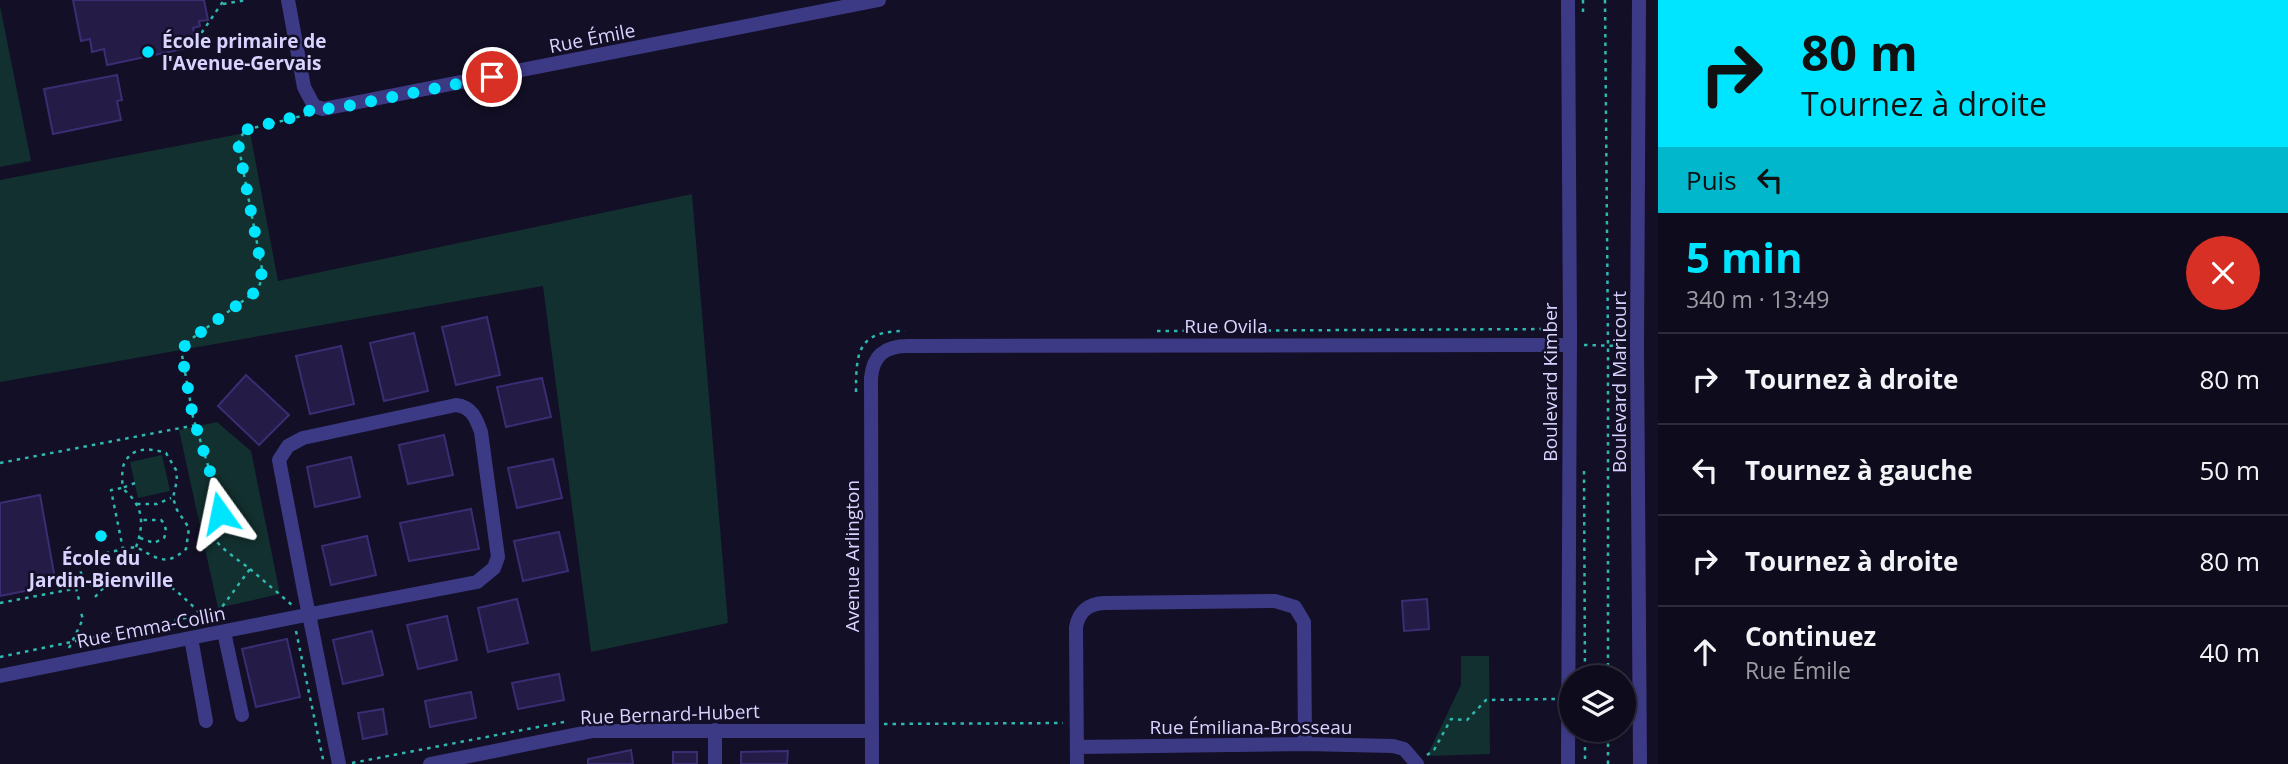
<!DOCTYPE html>
<html lang="fr">
<meta charset="utf-8">
<style>
body{margin:0;font-family:"Open Sans",sans-serif;background:#1c1929;color:#f1f3f6;height:100vh;display:flex;flex-direction:column;font-size:26px;white-space:nowrap}
*{box-sizing:border-box;margin:0}
p{font-size:23px;color:#9b9ba3}
.icon{flex:none;width:38px;height:38px;fill:none;stroke:currentColor;stroke-width:2;stroke-linecap:round;stroke-linejoin:round}
.map{position:relative;flex:1;overflow:hidden}
.sheet{display:flex;flex-direction:column;background:#0e0b1c;width:630px}
.sheet>*{flex:none}
.banner{background:#00e5ff;color:#111;overflow:hidden}
.buttons{position:absolute;left:1559px;top:665px;display:grid;gap:14px}
.buttons a{display:grid;place-items:center;width:77px;height:77px;border-radius:50%;background:#0e0b1c;box-shadow:0 2px 5px #0004,0 0 0 2px #2e2b3b;font-size:35px}
.pin{position:absolute;display:grid;place-items:center;width:60px;height:60px;color:#fff;margin:-30px;border:4px solid #fff;border-radius:50%;box-shadow:0 2px 7px #0007}
.me{position:absolute;width:77px;margin:-38px;rotate:348deg;stroke-linejoin:round;filter:drop-shadow(0 0 5px #0008)}
.turn{display:flex;align-items:center;gap:24px;height:147px;padding:0 28px;font-size:32px}
.turn .icon{width:91px;height:91px;stroke-width:2.5}
.turn b{display:block;font-size:49px;line-height:60px}
.then{display:flex;align-items:center;height:66px;padding:0 28px;background:#0003;gap:14px;font-size:26px}
.round{display:grid;place-items:center;flex:none;width:74px;height:74px;border-radius:37px;background:#1c1929}
.headline{display:flex;align-items:center;justify-content:space-between;height:119px;padding:0 28px}
h1{font-size:42px;font-weight:700;line-height:52px;color:#00e5ff}
ul{padding:0;list-style:none}
li{display:flex;align-items:center;gap:21px;height:91px;padding:0 28px;border-top:2px solid #2e2b3b}
li div{flex:1}
li b{display:block;font-size:26px}
li em{font-style:normal}
main{display:flex;flex:1;min-height:0}
.map>svg:first-child{display:block}
</style>
<main>
<div class="map">
<svg width="1658" height="764" viewBox="0 0 1658 764">
<rect width="100%" height="100%" fill="#130f26"/>
<!-- green -->
<path fill="#12302f" d="M0,6L31,161L0,167Z
M250,132L278,281L692,194L728,623L591,652L543,286L0,382V180Z
M217,422L251,451L280,594L218,608L179,430Z
M162,455L170,491L138,498L130,462Z
M1461,656H1489L1490,754L1427,756L1461,685Z"/>
<!-- building -->
<path fill="#241b47" stroke="#3b2d73" stroke-width="2" d="M73,0H204L208,20L199,21L200,26L193,28L197,46L107,65L104,49L92,52L90,39L81,41Z
M117,75L122,100L117,101L121,120L53,134L44,89Z
M487,317L500,375L456,385L442,327Z
M414,333L428,391L384,401L370,343Z
M341,346L354,404L310,414L296,356Z
M246,375L289,415L259,445L218,406Z
M542,378L551,417L506,427L497,387Z
M444,435L453,475L408,484L399,445Z
M351,457L360,497L315,507L307,467Z
M553,459L562,498L517,508L508,468Z
M40,495L55,579L39,582L40,588L0,596V503Z
M471,509L479,549L409,561L400,523Z
M559,532L568,571L523,581L514,541Z
M367,536L376,575L331,585L322,546Z
M517,599L528,643L488,652L478,608Z
M1427,599L1429,629L1404,631L1402,601Z
M447,616L457,660L418,669L407,625Z
M372,631L383,675L343,684L333,640Z
M287,639L300,697L256,707L242,649Z
M559,674L564,700L518,709L512,683Z
M471,692L476,718L430,727L425,701Z
M383,709L387,734L363,739L358,713Z
M631,750L633,764H588V759Z
M788,751L787,764H741V752Z
M673,752H697V764H673Z"/>
<g fill="none" stroke-linecap="round" stroke-linejoin="round">
<!-- path -->
<path stroke="#2fb8b0" stroke-width="2.5" stroke-dasharray="3.5 5" stroke-linecap="butt" d="M1583,0V16
M1605,0L1608,345V677
M223,4L247,0
M207,44L198,38L224,0
M1157,331L1556,329
M1584,345L1623,346
M856,392C856,351 858,331 905,331
M0,463L196,425
M1584,471L1585,677
M135,483L122,488C143,505 145,522 136,547
M137,504H157L171,498
M140,538L154,543L164,538C167,531 166,525 161,520H142
M250,569L292,605
M90,585C107,582 127,575 144,576C168,578 190,604 207,620
M76,588L79,600
M95,597L107,584
M0,603L78,588L82,579L79,560L123,549L111,490L122,488C123,480 121,471 124,464C132,446 150,448 166,453L176,470L177,480L173,498L177,510L189,528L186,549C165,568 156,557 136,547L123,549
M296,631L324,764
M69,648L83,619L81,613
M0,657L219,611L250,569C240,561 210,542 211,530C212,521 220,515 220,504L193,417L182,355L183,348L190,340L255,292L260,284L262,269L238,143L245,130L306,115
M884,724L1063,723
M1585,730V764
M1427,755L1434,750L1451,719L1467,720L1486,700L1555,699
M352,763L569,721
M1608,764V730"/>
<!-- minor -->
<path stroke="#3d3a85" stroke-width="14" d="M288,0L304,87L314,106L323,109L879,0
M1639,0L1637,347L1640,764
M224,632L242,715
M191,638L206,721
M0,676L200,636C241,628 281,620 321,612L477,582L494,568L498,557L481,432C476,418 472,407 456,405L303,438L288,446L279,460L306,601L309,614L339,764
M1077,747L1305,744L1393,746L1404,749L1417,764
M430,764L593,731H872
M715,764V730
M872,764L871,378C873,355 885,346 908,346L1570,345
M1077,764L1076,627C1079,611 1088,604 1104,603L1275,601L1295,607L1304,622L1305,744
M1568,764L1570,334L1568,0"/>
</g>
<g fill="none" stroke-linecap="round" stroke-linejoin="round">
<!-- route -->
<path stroke="#00e5ff" stroke-width="12" stroke-dasharray="0 21.6" d="M220,513V504L193,417L182,355L183,348L190,340L255,292L260,284L262,270L238,143L245,130L306,114L314,106L332,109L492,77"/>
</g>
<!-- markers -->
<g fill="#00e5ff" stroke="#130f26" stroke-width="2.5">
<circle cx="148" cy="52" r="7"/>
<circle cx="101" cy="536" r="7"/>
</g>
<g text-anchor="middle" dominant-baseline="central" stroke-width="5" stroke-linejoin="round" paint-order="stroke">
<!-- street labels -->
<g font-size="19" fill="#d9d4ff" stroke="#130f26">
<text transform="translate(592 38) rotate(-11)">Rue Émile</text>
<text x="1226" y="326">Rue Ovila</text>
<text transform="translate(1550 382) rotate(-90)">Boulevard Kimber</text>
<text transform="translate(1619 382) rotate(-90)">Boulevard Maricourt</text>
<text transform="translate(852 556) rotate(-90)">Avenue Arlington</text>
<text transform="translate(151 627) rotate(-11)">Rue Emma-Collin</text>
<text transform="translate(670 714) rotate(-2)">Rue Bernard-Hubert</text>
<text x="1251" y="727">Rue Émiliana-Brosseau</text>
</g>
<!-- poi labels -->
<g font-size="19" font-weight="bold" fill="#d9d4ff" stroke="#130f26" text-anchor="start">
<text x="162" y="41">École primaire de<tspan x="162" dy="22">l'Avenue-Gervais</tspan></text>
<text x="101" y="558" text-anchor="middle">École du<tspan x="101" dy="22">Jardin-Bienville</tspan></text>
</g>
</g>
</svg>
<div class="buttons">
<a><svg class="icon" aria-label="layers" viewBox="0 0 24 24"><path d="M12 4l9 5-9 5-9-5zM3 14l9 5 9-5"/></svg></a>
</div>
<div class="pin" style="left:492px;top:77px;background:#d93025"><svg class="icon" aria-label="arrive" viewBox="0 0 24 24"><path d="M6 21V4h12l-3 4 3 4H6"/></svg></div>
<svg class="me" style="left:220px;top:513px" viewBox="-20 -20 40 40"><path d="M0-17L14 15 0 8-14 15z" fill="#00e5ff" stroke="#fff" stroke-width="4"/></svg>
</div>
<section class="sheet">
<div class="banner">
<div class="turn"><svg class="icon" aria-label="right" viewBox="0 0 24 24"><path d="M7 20v-9h11M14 6l5 5-5 5"/></svg><div><b>80 m</b>Tournez à droite</div></div>
<div class="then">Puis<svg class="icon" aria-label="left" viewBox="0 0 24 24"><path d="M17 20v-9H6M10 6l-5 5 5 5"/></svg></div>
</div>
<div class="headline"><div><h1>5 min</h1><p>340 m · 13:49</p></div><a class="round" style="background:#d93025;color:#fff"><svg class="icon" aria-label="close" viewBox="0 0 24 24"><path d="M6 6l12 12M18 6L6 18"/></svg></a></div>
<ul>
<li><svg class="icon" aria-label="right" viewBox="0 0 24 24"><path d="M7 20v-9h11M14 6l5 5-5 5"/></svg><div><b>Tournez à droite</b></div><em>80 m</em></li>
<li><svg class="icon" aria-label="left" viewBox="0 0 24 24"><path d="M17 20v-9H6M10 6l-5 5 5 5"/></svg><div><b>Tournez à gauche</b></div><em>50 m</em></li>
<li><svg class="icon" aria-label="right" viewBox="0 0 24 24"><path d="M7 20v-9h11M14 6l5 5-5 5"/></svg><div><b>Tournez à droite</b></div><em>80 m</em></li>
<li><svg class="icon" aria-label="ahead" viewBox="0 0 24 24"><path d="M12 20V5M6 11l6-6 6 6"/></svg><div><b>Continuez</b><p>Rue Émile</p></div><em>40 m</em></li>
</ul>
</section>
</main>
